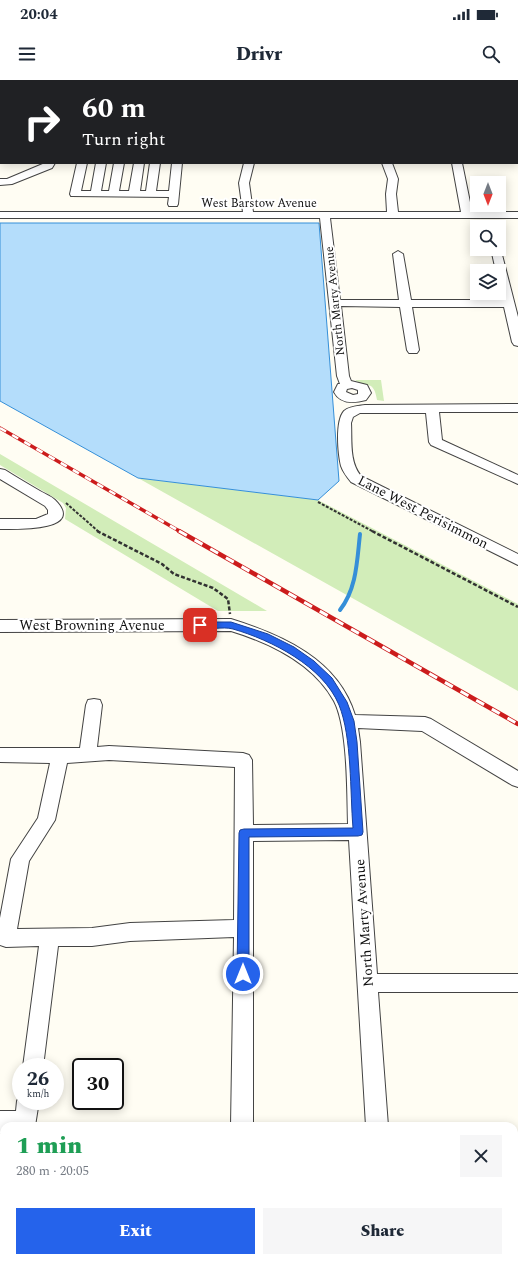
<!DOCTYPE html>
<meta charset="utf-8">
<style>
body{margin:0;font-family:Spectral,serif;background:#f6f6f7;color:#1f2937;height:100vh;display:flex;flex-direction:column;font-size:15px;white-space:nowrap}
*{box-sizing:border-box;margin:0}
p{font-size:13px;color:#747a83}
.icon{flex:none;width:22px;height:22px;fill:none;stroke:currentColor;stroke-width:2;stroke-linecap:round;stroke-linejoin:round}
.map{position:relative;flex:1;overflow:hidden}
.panel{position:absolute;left:0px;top:1042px;width:518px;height:140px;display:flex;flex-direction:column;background:#fff;border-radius:12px 12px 0 0;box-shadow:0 2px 10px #0003}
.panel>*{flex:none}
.top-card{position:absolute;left:0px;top:0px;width:518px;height:84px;box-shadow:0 2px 10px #0003;background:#202124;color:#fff;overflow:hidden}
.needle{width:26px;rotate:180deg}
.buttons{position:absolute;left:470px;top:96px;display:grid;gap:8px}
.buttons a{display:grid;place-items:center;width:36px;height:36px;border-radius:0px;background:#fff;box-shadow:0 2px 10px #0003;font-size:20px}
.speed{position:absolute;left:12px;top:978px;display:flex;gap:8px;font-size:20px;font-weight:700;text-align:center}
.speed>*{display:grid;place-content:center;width:52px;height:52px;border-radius:50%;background:#fff;box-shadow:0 2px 10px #0003;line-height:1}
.speed small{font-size:10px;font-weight:400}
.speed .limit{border:2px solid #111;border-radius:6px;background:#fff;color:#111}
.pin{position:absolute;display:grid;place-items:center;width:34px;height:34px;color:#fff;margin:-17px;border-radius:8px;box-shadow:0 2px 6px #0006}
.me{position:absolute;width:44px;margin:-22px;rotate:0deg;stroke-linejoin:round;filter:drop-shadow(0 0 3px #0008)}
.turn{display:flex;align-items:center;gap:14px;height:84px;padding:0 16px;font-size:18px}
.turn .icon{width:52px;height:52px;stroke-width:2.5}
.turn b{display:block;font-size:28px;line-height:34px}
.round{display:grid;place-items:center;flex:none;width:42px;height:42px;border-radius:0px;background:#f6f6f7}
.overview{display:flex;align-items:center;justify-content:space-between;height:68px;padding:0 16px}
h1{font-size:24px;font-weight:800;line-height:30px;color:#1e9e55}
.cta{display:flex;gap:8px;margin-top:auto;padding:8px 16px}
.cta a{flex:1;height:46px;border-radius:0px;background:#2563eb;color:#fff;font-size:16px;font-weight:800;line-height:46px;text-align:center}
.cta a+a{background:#f6f6f7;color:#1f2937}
.status{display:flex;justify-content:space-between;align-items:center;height:28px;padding:0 20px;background:#fff;direction:ltr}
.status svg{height:11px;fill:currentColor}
header{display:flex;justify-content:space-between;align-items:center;height:52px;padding:0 16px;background:#fff;font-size:18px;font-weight:800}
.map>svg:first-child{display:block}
</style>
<div class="status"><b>20:04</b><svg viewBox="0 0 49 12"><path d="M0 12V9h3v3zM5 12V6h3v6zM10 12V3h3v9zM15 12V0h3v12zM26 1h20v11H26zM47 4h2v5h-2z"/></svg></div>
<header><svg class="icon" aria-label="menu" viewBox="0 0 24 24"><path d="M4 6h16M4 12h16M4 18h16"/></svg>Drivr<svg class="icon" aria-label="search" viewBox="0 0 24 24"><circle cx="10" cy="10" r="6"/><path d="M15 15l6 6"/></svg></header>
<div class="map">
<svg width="518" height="1182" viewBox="0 0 518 1182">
<rect width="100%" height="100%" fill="#fffdf3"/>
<!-- green -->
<path fill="#d2edb9" d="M355,300H381L384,321L377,320C374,299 366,308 355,300Z
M0,374L267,531H218L65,439L66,428L63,423L0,385Z
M138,398L318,420L518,524V611Z"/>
<!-- water -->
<path fill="#b4ddfb" stroke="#358fd8" d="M0,143H319L339,401L318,420L138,398L0,321Z"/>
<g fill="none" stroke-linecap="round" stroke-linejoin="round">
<!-- stream -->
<path stroke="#358fd8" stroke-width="4" d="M340,530C357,508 357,480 360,454"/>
<!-- minor casing -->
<g stroke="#434343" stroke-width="2">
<path id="minor" d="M69,0H77V1H69Z
M96,0H104V1H96Z
M114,0H122V1H114Z
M130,0H138V1H130Z
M162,0H170V1H162Z
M182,0H190V1H182Z
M242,0H250V1H242Z
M371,0H380V1H371Z
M517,17H518V23H517Z
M0,41H1V47H0Z
M45,83H55L52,88L12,104L0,105V99H7Z
M77,83H87L81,111H91L96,83H106L101,111H109L114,83H124L119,111H129L134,83H144L140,111H146L150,83H160L156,111H169L172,83H182L178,124L177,126H169L168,124L169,117L71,116L70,114Z
M244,83H254L249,103L253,132H387L386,114L388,99L382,83H392L398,99L396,114L398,132H461L452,83H462L472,132H518V138H330L340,220H399L393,174L398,171L403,174L411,220H502L499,206V191H496L491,169H499L500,167L518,237V266L514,265L512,262L504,227H412L419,270L417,273H409L407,270L400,227L341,226L349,296L351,301L367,305L371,313L366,320C355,323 341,325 334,312L338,304H340L337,296L320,138H0V132H243L239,103ZM352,308L358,310V314L353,315L346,312L347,309Z
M518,324V332H439L442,360L518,395V404L431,365L429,362L426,333H360L353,337L351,343C352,360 349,382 361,396L518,474V485L351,402C347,397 343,392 341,386C338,374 335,341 344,331C350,326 359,326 365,325Z
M0,389L5,390C16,397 28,404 40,411C45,414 51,416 55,420C87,452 13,449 0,449V439H36L48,434V430L45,426L0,399Z
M231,539C282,555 338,579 355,635L425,637L431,639L518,691V707L512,705L422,651L358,648L360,662L377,894H518V912H378L388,1046H366L349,760L253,761V1046H231L234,857L130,861L92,866H58L43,987H23L39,866L6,867L0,865V838L11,779L38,738L50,683L0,682V668H80L86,625L88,620L94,619L100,620L102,625L97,667L109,666L243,673L249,675L252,680L253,745L348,744C347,712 348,648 334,621C313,583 270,563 231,551L0,552V540ZM109,680L235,687L234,840L130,843L92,848L17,849L29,781L55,740L67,683Z
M21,1013V1021H39L35,1046H4V1053H0V1031H16L17,1021Z
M4,1117V1143L0,1144V1118Z
M206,1178H230V1182H206Z
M373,1178H397L398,1182H374Z"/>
</g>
<!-- path-far1 -->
<path stroke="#323232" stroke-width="2" stroke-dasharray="3 1.5" stroke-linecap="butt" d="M318,422L374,452
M66,423L99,452"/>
<!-- path -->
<path stroke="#323232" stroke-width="2.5" stroke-dasharray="4 2" stroke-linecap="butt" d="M97,451L162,484L174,494L213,508L228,519L230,534
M372,451L518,527"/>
<!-- minor -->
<use href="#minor" fill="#fff" fill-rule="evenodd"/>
<!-- rail-far1 casing -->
<g stroke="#cc1c1c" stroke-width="3.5">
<path id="rail-far1" d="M0,348L181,452"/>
</g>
<!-- rail casing -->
<g stroke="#cc1c1c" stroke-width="4.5">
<path id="rail" d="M179,451L518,644"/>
</g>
<!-- rail-far1 -->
<use href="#rail-far1" stroke="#fff" stroke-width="2.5" stroke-dasharray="7" stroke-linecap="butt"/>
<!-- rail -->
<use href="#rail" stroke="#fff" stroke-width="3" stroke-dasharray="9" stroke-linecap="butt"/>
</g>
<!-- route -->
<path fill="#2563eb" stroke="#184099" d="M200,542H231L268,554L294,567L314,581L332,598L347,622L354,641L357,662L363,752L362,755L358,756L249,757V894L247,898L243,899L239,898L237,894L239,753L240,750L244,749L353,748C350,712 352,657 339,625C323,586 271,560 233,549C222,546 209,551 197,547L196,545Z"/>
<g text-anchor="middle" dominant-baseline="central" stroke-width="4" stroke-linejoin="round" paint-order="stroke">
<!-- far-street labels -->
<g font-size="12" fill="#101010" stroke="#fff">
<text x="259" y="123">West Barstow Avenue</text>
<text transform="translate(335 221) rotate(-96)">North Marty Avenue</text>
</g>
<!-- street labels -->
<g font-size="14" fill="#101010" stroke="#fff">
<text transform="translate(423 432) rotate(27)">Lane West Perisimmon</text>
<text x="92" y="545">West Browning Avenue</text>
<text transform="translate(364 843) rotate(-94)">North Marty Avenue</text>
</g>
</g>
</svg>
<div class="buttons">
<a><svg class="needle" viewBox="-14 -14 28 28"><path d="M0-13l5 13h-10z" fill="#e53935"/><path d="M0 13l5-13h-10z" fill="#747a83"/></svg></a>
<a><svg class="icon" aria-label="search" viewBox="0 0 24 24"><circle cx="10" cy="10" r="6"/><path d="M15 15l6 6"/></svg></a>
<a><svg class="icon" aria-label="layers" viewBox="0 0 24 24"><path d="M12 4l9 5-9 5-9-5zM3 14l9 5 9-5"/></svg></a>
</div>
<div class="speed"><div>26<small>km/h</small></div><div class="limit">30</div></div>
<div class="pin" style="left:200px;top:545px;background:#d93025"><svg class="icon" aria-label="arrive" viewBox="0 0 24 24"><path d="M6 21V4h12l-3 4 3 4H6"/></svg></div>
<svg class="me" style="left:243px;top:894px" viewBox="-20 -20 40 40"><circle r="17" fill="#2563eb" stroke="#fff" stroke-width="3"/><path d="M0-11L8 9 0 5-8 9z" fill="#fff"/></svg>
<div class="top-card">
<div class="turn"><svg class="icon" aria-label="right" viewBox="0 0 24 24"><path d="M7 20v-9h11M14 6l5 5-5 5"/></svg><div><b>60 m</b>Turn right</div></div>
</div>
<section class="panel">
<div class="overview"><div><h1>1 min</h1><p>280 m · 20:05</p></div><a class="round"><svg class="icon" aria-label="close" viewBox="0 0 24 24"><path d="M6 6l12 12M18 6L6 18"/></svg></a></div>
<div class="cta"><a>Exit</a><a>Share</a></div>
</section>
</div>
